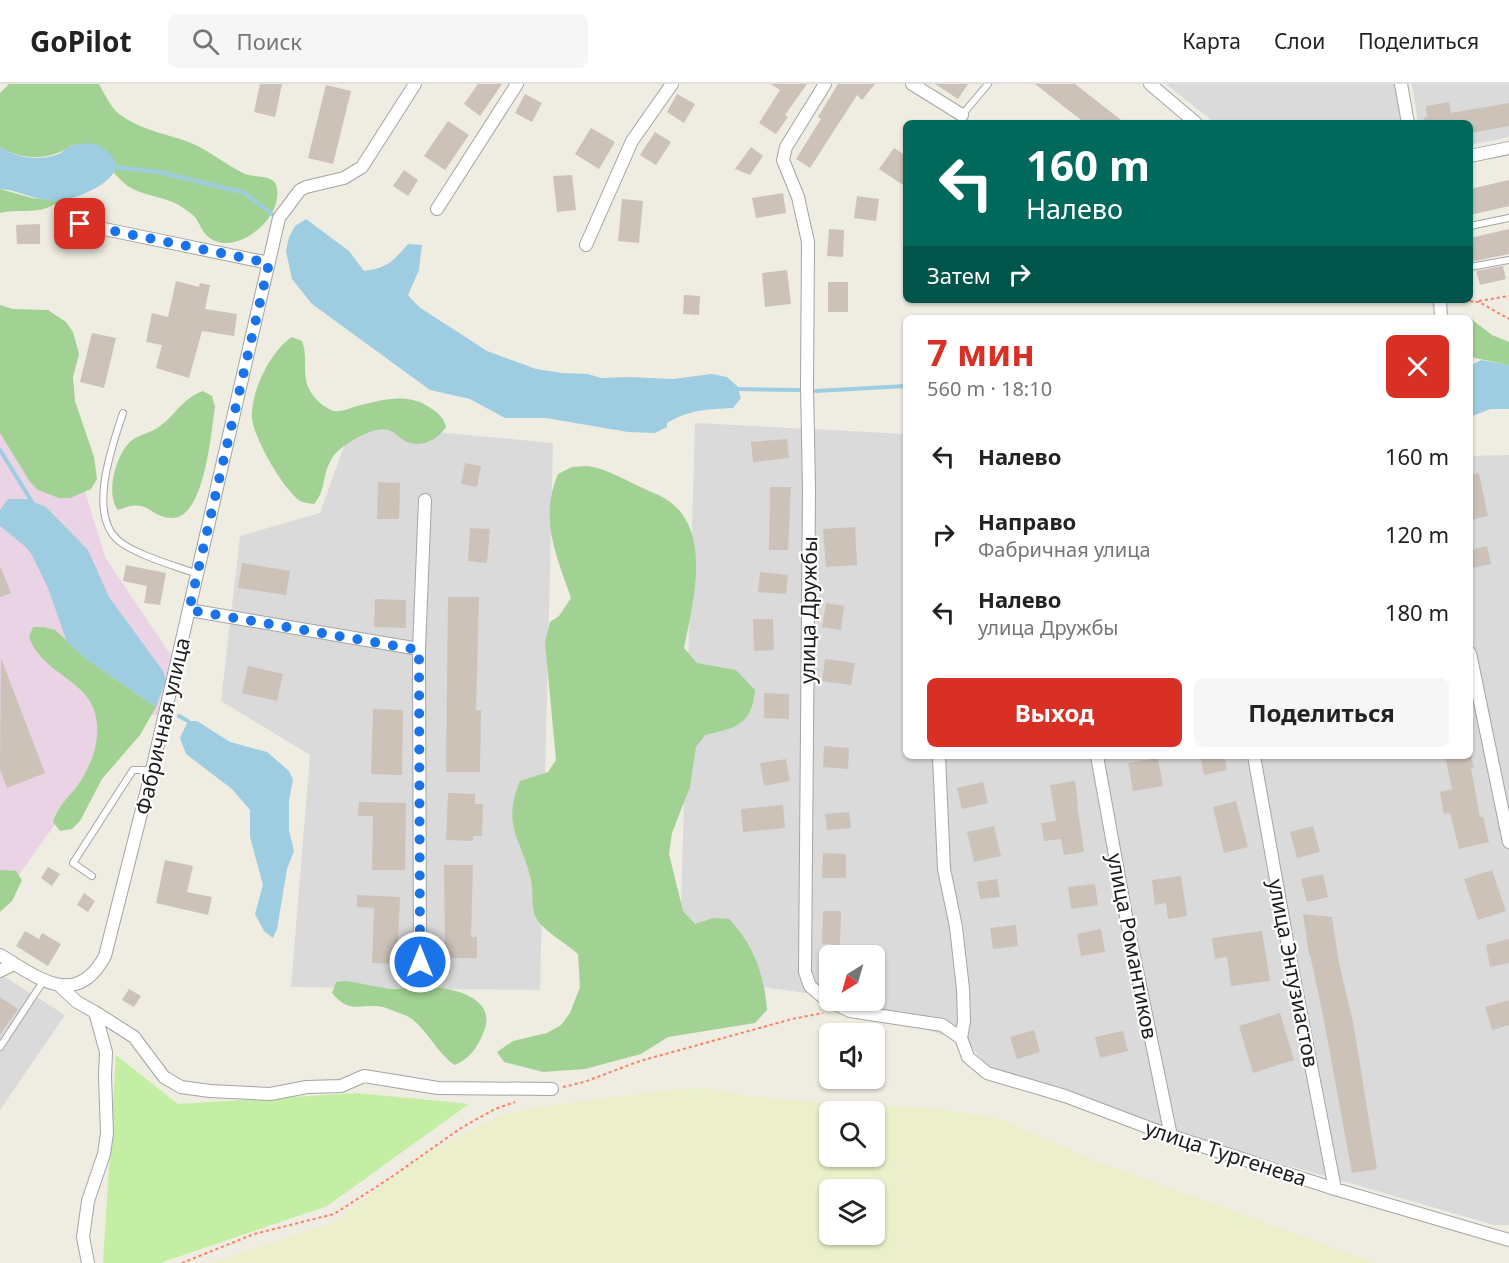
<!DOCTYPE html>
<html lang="ru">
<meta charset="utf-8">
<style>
body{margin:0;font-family:"Noto Sans",sans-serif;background:#f6f6f6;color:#222;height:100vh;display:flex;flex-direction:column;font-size:22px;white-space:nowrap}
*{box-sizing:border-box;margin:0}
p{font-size:20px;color:#767676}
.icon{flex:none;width:33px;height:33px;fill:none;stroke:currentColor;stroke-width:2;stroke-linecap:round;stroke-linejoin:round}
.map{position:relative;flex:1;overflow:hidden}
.details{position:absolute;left:903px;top:231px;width:570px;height:444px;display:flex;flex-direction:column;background:#fff;border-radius:9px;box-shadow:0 2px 4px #0004}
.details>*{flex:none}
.top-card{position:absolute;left:903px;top:36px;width:570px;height:183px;border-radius:9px;box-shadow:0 2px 4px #0004;background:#00695c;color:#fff;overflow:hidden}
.needle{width:39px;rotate:217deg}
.buttons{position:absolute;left:819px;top:861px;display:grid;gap:12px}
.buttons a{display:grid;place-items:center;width:66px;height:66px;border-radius:9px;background:#fff;box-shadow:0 2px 4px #0004;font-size:30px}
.pin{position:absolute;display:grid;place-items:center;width:51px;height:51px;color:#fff;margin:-26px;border-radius:12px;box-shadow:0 3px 9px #0006}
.me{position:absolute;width:66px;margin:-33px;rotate:0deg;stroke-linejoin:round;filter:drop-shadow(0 0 4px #0008)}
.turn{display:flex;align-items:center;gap:21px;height:126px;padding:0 24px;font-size:27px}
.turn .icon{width:78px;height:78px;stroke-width:2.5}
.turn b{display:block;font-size:42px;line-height:51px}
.then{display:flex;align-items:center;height:57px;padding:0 24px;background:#0003;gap:12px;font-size:22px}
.round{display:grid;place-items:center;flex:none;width:63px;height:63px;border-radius:9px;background:#f6f6f6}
.headline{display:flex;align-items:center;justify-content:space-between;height:102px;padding:0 24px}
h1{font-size:36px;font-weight:700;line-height:45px;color:#d93025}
.action{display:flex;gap:12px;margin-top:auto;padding:12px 24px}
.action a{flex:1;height:69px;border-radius:9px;background:#d93025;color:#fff;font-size:24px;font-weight:700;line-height:69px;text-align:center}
.action a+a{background:#f6f6f6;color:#222}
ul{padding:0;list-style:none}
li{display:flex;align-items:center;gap:18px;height:78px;padding:0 24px}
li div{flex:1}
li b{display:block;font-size:22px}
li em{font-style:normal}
header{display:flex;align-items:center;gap:36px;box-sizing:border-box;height:84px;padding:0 30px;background:#fff;border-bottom:2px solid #e0e0e0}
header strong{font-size:28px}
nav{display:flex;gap:33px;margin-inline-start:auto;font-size:21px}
.search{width:420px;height:54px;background:#f6f6f6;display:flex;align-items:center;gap:15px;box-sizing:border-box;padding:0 21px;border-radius:9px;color:#767676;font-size:22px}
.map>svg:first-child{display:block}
</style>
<header>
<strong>GoPilot</strong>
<div class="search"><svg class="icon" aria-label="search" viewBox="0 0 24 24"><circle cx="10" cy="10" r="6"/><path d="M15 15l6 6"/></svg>Поиск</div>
<nav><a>Карта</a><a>Слои</a><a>Поделиться</a></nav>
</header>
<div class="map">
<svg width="1509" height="1179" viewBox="0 0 1509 1179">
<rect width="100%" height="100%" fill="#efece2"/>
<!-- residential -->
<path fill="#dbdada" d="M1166,0H1398L1405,39H1215Z
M1412,0H1509V53L1470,61V39H1418Z
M695,339L906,350V672H1470V372L1509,371V1141H1494L1181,1050L987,981L968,960L847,917L874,916V872H830L829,912L679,892Z
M352,340L553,359L540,906L291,903L310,671L221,617L240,452L320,429Z
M0,890L65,931L0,1026Z"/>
<!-- industrial -->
<path fill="#e9d3e4" d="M0,299L82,397L105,473L172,573L158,631H132L0,818Z"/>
<!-- farmland -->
<path fill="#ebf0cb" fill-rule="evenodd" d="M696,1003L763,1014L940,1025L1000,1035L1096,1077L1375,1179H211L334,1138L420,1072L504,1030L552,1021ZM830,1028H874V1072H830ZM830,1106H874V1150H830Z"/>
<!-- grass -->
<path fill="#c3eea3" d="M116,971L178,1020L357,1009L469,1020L327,1122L160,1179H103Z"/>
<!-- forest -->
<path fill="#a1d293" d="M9,0H99C104,9 111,24 119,30C140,46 168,50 191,59C210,67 225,80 243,89C256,96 281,86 277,114C275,138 238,169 213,156C202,151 201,140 194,132C190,128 183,124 179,121C164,113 146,112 131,104C125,101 119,94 114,89L116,81L72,61C50,77 23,77 0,63V9Z
M0,105L32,114L59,117C41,132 21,124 0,129Z
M0,221L13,225L48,226L66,238L73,248L79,270L73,293L75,317L94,373L97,395L91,405L70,414H59L38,406L30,398L0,349Z
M1470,234L1492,251L1509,258V281L1470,273Z
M292,253L302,257C309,275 300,293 312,310C317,317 326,325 334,327C342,328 350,324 357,322C381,316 407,308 429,323C438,329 443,332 446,343C438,355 423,364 407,358C401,355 395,348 388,346C378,343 362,351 353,356C345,361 334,368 330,378C322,393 326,406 314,420C309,419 304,419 300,417C283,405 254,355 252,334C250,309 271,266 292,253Z
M203,307L212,312L215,323C211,347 205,436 171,434C146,432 150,413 118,426C105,410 116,370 131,357C139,350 152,349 160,342C177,330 181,315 203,307Z
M588,382C608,385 624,396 643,404C650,408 658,410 664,414C714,443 693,518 684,564L697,579L736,586L755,606C752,641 736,644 705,651L696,663L690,703L672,749L669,770L683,827L695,840L713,834L729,835C754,861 764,890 767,926L755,939L668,953L641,970L585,985L543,988L504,978L497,968L513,957L547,949L561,941L570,929L580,903L578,870C568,861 545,847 538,837C530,826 534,809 531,796C522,755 501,743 520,697L548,688L556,676L545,558L550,538L559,532L571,514C556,470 539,436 558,390L572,383Z
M33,543H44L55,546L88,576L156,623L140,651L102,695L80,737L72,745L60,747L53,738C57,723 68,714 78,701C86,689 94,673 96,659C107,595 45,598 29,553Z
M0,786L16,787L22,796L12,817L0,828Z
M347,897C362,899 378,904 393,905C406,905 418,902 430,903C454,904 497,914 484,947C478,963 470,974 455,981C436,969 425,940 405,931C399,929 389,925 383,923C360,919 350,931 332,909L336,898Z"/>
<!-- water -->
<path fill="#9ecde1" d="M88,59C100,61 102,62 111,71C133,93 75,116 59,117C37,118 20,106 0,105V63C17,74 37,77 56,71C63,69 67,63 73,61C77,60 83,60 88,59Z
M306,135L349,167L364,187C388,184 393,177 408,160L422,161L419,186L408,211L419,223L487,267L536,285L562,289L588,290L601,294L629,293L673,295L712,290L727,293L737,302L741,314L733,324C709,325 688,326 667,339V343L655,349L628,348L546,334H505L470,315L430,306L312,220L292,195L286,167L289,153L295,142Z
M1481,276L1509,281V325H1490L1470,333V282Z
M8,415H27L46,423L88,466L109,513L163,587L166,596L156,623L88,576L67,558L48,504L32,471L26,463L0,442V426Z
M188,637H197L230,658L267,668L289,687L293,696L289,716V746L294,767L287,785L277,845L273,854L264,847L255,830L263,801L250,753V726L232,705L186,670L180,654Z"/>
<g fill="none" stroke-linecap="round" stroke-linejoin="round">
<!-- stream -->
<path stroke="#9ecde1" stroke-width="4" d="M112,83L159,88L245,109L272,130
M734,305L799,306
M816,307L906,302
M0,366L34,421
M179,632L188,637"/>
</g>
<!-- building -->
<path fill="#ccc2b8" d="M260,0H282L275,33L254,28Z
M478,0H502L480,32L464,20Z
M771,0H807L785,31L788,33L776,50L759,39L780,6Z
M838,0H875L862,16L857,11L810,84L796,75L821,35L818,33Z
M935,0H968L958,15Z
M1035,0H1075L1125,39H1085Z
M326,1L351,7L333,80L308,74Z
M525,10L542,19L532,38L515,29Z
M677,10L695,20L684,39L667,28Z
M1449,18L1451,29L1509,19V42L1470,49V39H1425L1424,33H1427L1426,22Z
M448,37L469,51L445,86L424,72Z
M591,44L615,58L599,85L575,70Z
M655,48L671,58L656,81L640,71Z
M751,63L763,72L750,91L735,85Z
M894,64L906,72V103L879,85Z
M404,86L418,96L408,112L393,102Z
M572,91L576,126L557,128L553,92Z
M1509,96V122L1470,131V105Z
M783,109L786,129L756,134L752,114Z
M857,112L879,115L876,137L854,134Z
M622,115L643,117L639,159L618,157Z
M40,140V160H17L16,141Z
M829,145L844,146L843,173L827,172Z
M1509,145V170L1470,178V154Z
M1503,182L1506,195L1480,201L1476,187Z
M787,186L791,220L765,223L762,189Z
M176,197L199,203L200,199L210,201L205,225L237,230L234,252L202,247L189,294L156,284L162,261L146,258L152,229L168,233Z
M828,198H848V228H828Z
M684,211L700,212L699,231L683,230Z
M92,249L116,254L104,304L80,298Z
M787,355L789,374L753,378L751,358Z
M465,379L481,382L477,403L461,400Z
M1479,389L1488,432L1470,436V391Z
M378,398L400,399L399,435H377Z
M770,403H791L788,466H769Z
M855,443L857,481L826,483L823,445Z
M470,444L490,445L487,479L468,477Z
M1487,462L1491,480L1472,484L1470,466Z
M242,479L290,487L286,511L238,504Z
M126,481L166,489L160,521L144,519L147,502L123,497Z
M0,482L11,509L0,513Z
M760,488L788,491L786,510L758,508Z
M448,513H479L476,626H481L480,688H446Z
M375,515L406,516V544L374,543Z
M826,519L844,522L841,546L822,543Z
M753,535H773L774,566L754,567Z
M1,574L45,689L7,704L0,686Z
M825,575L855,579L851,601L822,597Z
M248,582L283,590L277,617L242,609Z
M764,609L789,610V635L764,634Z
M373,625L403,626L402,691L371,690Z
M824,662L849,664L848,685L823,683Z
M1200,672H1224L1227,686L1204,691Z
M1445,672H1471L1474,683L1471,684L1480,733H1483L1489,758L1459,765L1450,729L1444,730L1440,708L1452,705Z
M1158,674L1163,702L1133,707L1128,679Z
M786,675L790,697L764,702L760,679Z
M1075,697L1078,719H1077L1084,768L1064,771L1061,755L1044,757L1041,739L1056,737L1050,701Z
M983,698L988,719L962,725L957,704Z
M448,709L475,710V720H483L482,752H473V757L446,756Z
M1236,717L1248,763L1224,769L1213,723Z
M359,718L406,719L405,786H372L373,732H358Z
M783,721L785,744L743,748L741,725Z
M849,728L851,744L827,746L825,730Z
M994,742L1001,772L974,778L967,748Z
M1313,742L1320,768L1297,774L1290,748Z
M823,769L846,770V794H822Z
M165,776L193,782L187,808L212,813L208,831L156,819Z
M444,781H473L471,853H477V874H445Z
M48,783L60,790L52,802L41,794Z
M1492,786L1506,827L1478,836L1464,795Z
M1323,790L1328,813L1307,818L1301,795Z
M1181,792L1187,832L1168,835L1166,819L1155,821L1152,796Z
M997,795L1000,813L980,815L977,798Z
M1095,800L1098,821L1071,825L1068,803Z
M84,809L95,817L88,828L77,821Z
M357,811L400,813L397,880L372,879L374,824L357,823Z
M823,827H841L840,861L822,860Z
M1303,830L1332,833L1339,879L1353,938L1377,1085L1352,1089L1322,926L1310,871H1309Z
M1016,841L1018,862L993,865L990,844Z
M1101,845L1105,868L1081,872L1077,850Z
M25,847L39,855L42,849L61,860L48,882L16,862Z
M1262,847L1270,897L1231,902L1227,873L1215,875L1212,854Z
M1509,855V879L1490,883L1486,861Z
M129,905L141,912L134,923L122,916Z
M0,913L18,925L0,951Z
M1509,916V941L1492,946L1485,923Z
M1280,929L1294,976L1253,989L1239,942Z
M1034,946L1040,968L1017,975L1010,953Z
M1123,947L1128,967L1100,974L1095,953Z"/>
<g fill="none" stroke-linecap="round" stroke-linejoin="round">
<!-- service casing -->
<g stroke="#a4a4a4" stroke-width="8">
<path id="service" d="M962,31L988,0
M1470,142L1509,134
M1470,183L1509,176
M123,329C112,362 87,431 119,457C136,471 176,482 197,490
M92,792L73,779L133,686H151
M0,963L44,896"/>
</g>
<!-- minor casing -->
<g stroke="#a4a4a4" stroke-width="14">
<path id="minor" d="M825,0L786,63L783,76L798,113L808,158L807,302L809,405L805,888L810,902L825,915L850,927L942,941L961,954
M912,0L962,31
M1150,0L1196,39
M1401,0L1408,39
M1470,72L1509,64
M437,125L517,0
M80,140L269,179
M586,161L632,57L672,0
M1440,216L1441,234
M189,526L419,565
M1470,569L1509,758
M939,672L944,785L956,843L963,905L964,937L961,954L968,973L987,989L1065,1012L1171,1052L1335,1105L1509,1156
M1097,672L1128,843L1171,1052
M1254,672L1289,868L1335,1105
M0,871C37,893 76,926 105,872L152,686L279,134L300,106L306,103L344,94L362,83L415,0
M420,878L419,565L425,416
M0,887L14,880
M61,903L77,918L95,928L106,968L105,992L107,1049L104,1070L88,1117L83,1153L88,1179
M95,928L134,953L164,993L181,1003L210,1007L270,1010L307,1003L341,1002L364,992L438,1004L552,1005"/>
</g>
<!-- path -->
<path stroke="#ff7e63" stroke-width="2" stroke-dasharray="3 3" stroke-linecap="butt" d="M1458,216L1479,218L1509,235
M1479,217L1509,212
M563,1003L584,998L640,977L792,935L823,929
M182,1179L254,1150L334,1130L390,1094L461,1044L495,1025L515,1018"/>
<!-- service -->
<use href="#service" stroke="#fff" stroke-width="6"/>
<!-- minor -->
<use href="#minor" stroke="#fff" stroke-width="12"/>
</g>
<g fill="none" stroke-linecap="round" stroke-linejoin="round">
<!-- route -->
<path stroke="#1a73e8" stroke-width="10" stroke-dasharray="0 18" d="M80,140L269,179L189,526L419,566L420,878"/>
</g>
<g text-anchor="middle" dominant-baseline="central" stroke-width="4.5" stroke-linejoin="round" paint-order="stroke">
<!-- street labels -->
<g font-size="21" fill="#1d1d1d" stroke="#fff">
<text transform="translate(808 526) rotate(-89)">улица Дружбы</text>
<text transform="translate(162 642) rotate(-77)">Фабричная улица</text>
<text transform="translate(1133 862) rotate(79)">улица Романтиков</text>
<text transform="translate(1294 889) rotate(79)">улица Энтузиастов</text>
<text transform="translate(1226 1069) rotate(18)">улица Тургенева</text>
</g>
</g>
</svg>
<div class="buttons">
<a><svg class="needle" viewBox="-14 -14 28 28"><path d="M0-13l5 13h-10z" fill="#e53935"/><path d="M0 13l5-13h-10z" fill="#767676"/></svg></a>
<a><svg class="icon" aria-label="sound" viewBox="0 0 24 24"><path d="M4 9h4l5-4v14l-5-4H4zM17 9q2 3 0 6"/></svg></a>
<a><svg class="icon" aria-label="search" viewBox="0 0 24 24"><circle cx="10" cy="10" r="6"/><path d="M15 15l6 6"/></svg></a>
<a><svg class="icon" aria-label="layers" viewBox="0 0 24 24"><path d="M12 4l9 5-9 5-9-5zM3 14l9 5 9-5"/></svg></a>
</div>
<div class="pin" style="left:80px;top:140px;background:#d93025"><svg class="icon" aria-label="arrive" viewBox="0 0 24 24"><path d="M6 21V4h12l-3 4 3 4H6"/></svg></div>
<svg class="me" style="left:420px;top:878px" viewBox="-20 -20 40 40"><circle r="17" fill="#1a73e8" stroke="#fff" stroke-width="3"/><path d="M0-11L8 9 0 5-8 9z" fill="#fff"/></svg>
<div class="top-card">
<div class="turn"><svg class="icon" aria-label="left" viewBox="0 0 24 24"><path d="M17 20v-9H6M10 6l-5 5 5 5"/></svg><div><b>160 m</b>Налево</div></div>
<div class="then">Затем<svg class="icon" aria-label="right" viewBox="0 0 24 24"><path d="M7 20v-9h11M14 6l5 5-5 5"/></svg></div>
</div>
<section class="details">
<div class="headline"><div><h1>7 мин</h1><p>560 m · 18:10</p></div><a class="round" style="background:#d93025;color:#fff"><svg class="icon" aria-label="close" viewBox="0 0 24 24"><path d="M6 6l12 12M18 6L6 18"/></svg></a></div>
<ul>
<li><svg class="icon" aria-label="left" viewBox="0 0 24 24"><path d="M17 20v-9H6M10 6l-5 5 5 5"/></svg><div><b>Налево</b></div><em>160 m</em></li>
<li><svg class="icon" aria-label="right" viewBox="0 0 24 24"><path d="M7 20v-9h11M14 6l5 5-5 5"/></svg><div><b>Направо</b><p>Фабричная улица</p></div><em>120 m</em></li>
<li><svg class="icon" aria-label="left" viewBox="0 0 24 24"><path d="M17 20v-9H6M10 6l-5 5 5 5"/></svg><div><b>Налево</b><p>улица Дружбы</p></div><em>180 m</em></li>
</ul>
<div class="action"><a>Выход</a><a>Поделиться</a></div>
</section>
</div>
